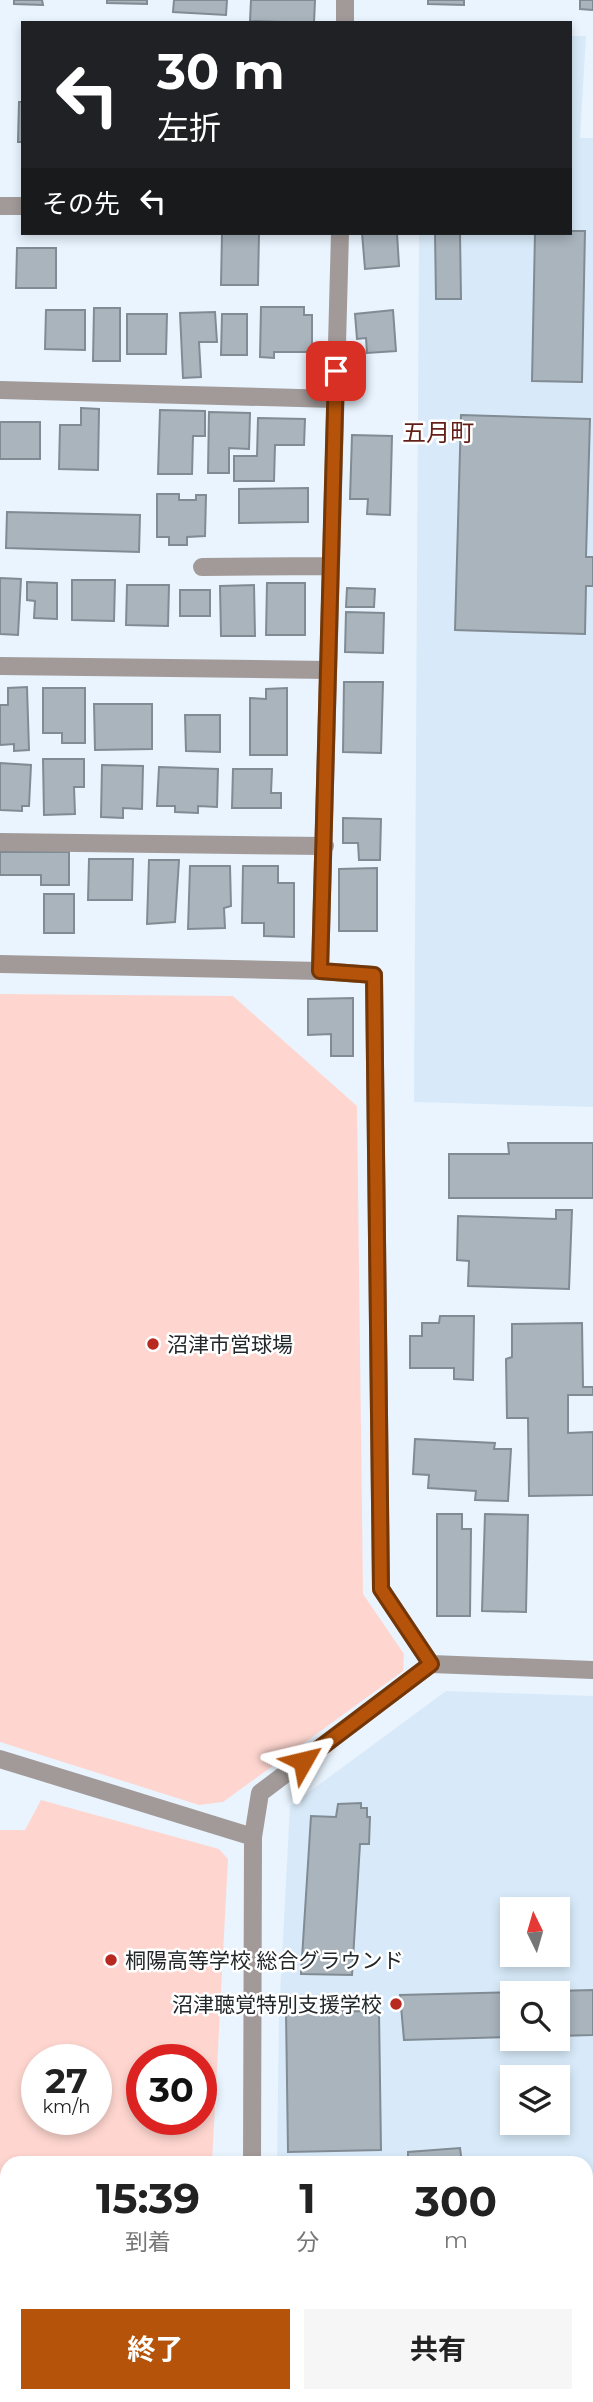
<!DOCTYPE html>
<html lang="ja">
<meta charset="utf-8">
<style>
body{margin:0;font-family:Montserrat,"Noto Sans JP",sans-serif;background:#f6f6f6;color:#222;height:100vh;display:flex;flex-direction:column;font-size:26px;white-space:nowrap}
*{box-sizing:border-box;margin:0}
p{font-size:23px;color:#767676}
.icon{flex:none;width:38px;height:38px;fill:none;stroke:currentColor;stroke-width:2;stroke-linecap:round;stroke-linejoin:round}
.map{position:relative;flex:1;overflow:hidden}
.details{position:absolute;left:0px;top:2156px;width:593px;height:247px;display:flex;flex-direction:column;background:#fff;border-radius:21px 21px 0 0;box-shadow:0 4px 10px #0003}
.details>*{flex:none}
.banner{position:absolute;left:21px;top:21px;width:551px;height:214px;border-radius:0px;box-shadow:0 4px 10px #0003;background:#202124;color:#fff;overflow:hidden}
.needle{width:46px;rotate:355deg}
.fabs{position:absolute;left:500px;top:1897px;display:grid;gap:14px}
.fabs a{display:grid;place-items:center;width:70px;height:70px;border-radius:0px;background:#fff;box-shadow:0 4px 10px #0003;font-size:35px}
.speed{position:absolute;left:21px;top:2044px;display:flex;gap:14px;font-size:35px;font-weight:700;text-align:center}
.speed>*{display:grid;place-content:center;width:91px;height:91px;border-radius:50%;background:#fff;box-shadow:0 4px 10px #0003;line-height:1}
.speed small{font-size:18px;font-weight:400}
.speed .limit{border:10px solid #d22;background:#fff;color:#111}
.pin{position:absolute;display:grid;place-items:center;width:60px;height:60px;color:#fff;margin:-30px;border-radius:14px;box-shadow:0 4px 10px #0006}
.me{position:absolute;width:77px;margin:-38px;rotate:53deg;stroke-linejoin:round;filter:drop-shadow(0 0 5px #0008)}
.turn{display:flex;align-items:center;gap:24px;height:147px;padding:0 21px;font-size:32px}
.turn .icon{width:91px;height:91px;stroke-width:2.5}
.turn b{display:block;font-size:49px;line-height:60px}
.then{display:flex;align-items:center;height:66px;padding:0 21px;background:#0003;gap:14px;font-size:26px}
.eta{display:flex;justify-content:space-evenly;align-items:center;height:119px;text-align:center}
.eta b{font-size:42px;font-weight:700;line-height:49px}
.action{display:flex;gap:14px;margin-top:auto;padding:14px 21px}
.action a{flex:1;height:80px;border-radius:0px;background:#b45309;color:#fff;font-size:28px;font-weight:700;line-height:80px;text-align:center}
.action a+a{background:#f6f6f6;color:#222}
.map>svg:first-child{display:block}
</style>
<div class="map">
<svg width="593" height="2402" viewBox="0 0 593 2402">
<rect width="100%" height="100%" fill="#e9f4fe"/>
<!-- built -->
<path fill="#d8eaf9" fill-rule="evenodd" d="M571,36H586L580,138H593V1107L414,1102L419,233H570Z
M446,1691L593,1696V2321H586V2163H277L279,2015L290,1806ZM513,1909H558V1955H513ZM513,1993H558V2039H513ZM513,2077H558V2123H513Z"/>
<!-- green -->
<path fill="#fed6cf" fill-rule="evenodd" d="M0,994L233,996L357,1106L363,1594L404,1654L403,1671L223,1802L199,1805L0,1742Z
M41,1800L219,1849L228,1859L212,2163H7V2292L0,2291V1830H25ZM37,2060H96V2119H37ZM142,2060H201V2119H142Z"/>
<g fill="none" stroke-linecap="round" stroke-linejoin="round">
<!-- stream -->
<path stroke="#669ac4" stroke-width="10" d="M0,2326H7
M586,2339H593"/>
</g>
<!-- building -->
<path fill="#a9b4bd" stroke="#808b93" stroke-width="2" d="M14,0H42L43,5L14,4Z
M107,0H147V4L107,3Z
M174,0H227L226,15L173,12Z
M251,0H315L314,23L250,21Z
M428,0H464V5L428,4Z
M580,0H593V10L580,9Z
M19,102H23V142H18Z
M570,231H585L582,382L532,381L535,233H570Z
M222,233H259L258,285H221Z
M362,233H397L399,266L365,269Z
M435,233H460L461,299H436Z
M17,248H56V288H16Z
M261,307H304V315H312V352H274V358L260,357Z
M94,308H120V361H93Z
M46,310H85V350L45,349Z
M393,310L396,351L367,353L366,338L357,339L355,314Z
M215,312L217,342H199L201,377L183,378L180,313Z
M127,314H167L166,354H127Z
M222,314H247V355H221Z
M81,408L99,409L98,470L59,469L60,425H81Z
M160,410L205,411V436H193L192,474H158Z
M209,412L250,413L249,449L229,448V473H208Z
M461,415L590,419L586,557H593V586H586L585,634L455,630Z
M258,418L305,419L304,445H275L274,481H234V456H257Z
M0,422H40V459H0Z
M352,435L392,436L390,515L367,514L368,499H350Z
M308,488V522L239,523V489Z
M157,494H179V500H196V495H206L205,536L187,537V545H169V537H157Z
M7,512L140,515L139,552L6,548Z
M0,578L21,579L18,635L0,634Z
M72,580H115L114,621L72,620Z
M27,582L57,583V619L34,618L35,601L27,600Z
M267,583H305V635H266Z
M127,585H169L168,626L126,625Z
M254,585L255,636H221L220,586Z
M347,588L375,589L374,607H346Z
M180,590H210V616H180Z
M346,612L384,613L383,653L345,652Z
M344,682H383L381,753L343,752Z
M27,687L29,750L14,751V744L0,745V705H8V688Z
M43,688H85V743H62V733H43Z
M287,688V755H250V698L266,699V689Z
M94,704H152V749L95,750Z
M185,715H220V752L186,751Z
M43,759H84V787H74L75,814L44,815Z
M0,763L31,765L29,806H22V811L0,810Z
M102,765L143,766L142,809L123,808V818L101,817Z
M159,767L218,769L217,807L198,806V813L175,812V806H157Z
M233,769H272L271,793H281V808H232Z
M343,818L381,819L380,860H359L358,843H343Z
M0,852H69V885H41V875H0Z
M89,859H133L132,900H88Z
M149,860H179L175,922L147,924Z
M190,866H230L231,906L224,908L225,928L188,929Z
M243,866H278V883H294V937L264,936V923H242Z
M377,868V931H339V869Z
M44,894H74V933H44Z
M353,998V1056H331V1034L308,1035V999Z
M508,1143H593V1198H449V1154H509Z
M556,1210H572L569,1289L468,1286L469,1261L457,1260L458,1216L556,1219Z
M440,1316H474L473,1380L454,1379V1368H410V1336H422V1323H439Z
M582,1323L583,1387H593V1395H568V1433L593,1432V1495L529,1496L528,1418H507L506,1359L512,1357V1324Z
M415,1439L495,1443L494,1449H511L508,1501L475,1500L476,1491L428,1488L429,1475L413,1474Z
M437,1514H462V1529H471L470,1616H437Z
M485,1514L528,1515L526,1612L482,1611Z
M361,1803V1808H367V1817H370L369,1844H360L352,1975L301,1974L311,1816L336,1817L338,1804Z
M593,1990V2035L558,2036V1993H513V2037L404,2040L400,1995Z
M379,2011L381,2150L288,2152L286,2012Z
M460,2148L462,2163H408V2152Z
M586,2179H593V2222H586Z
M85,2396H107V2402H85Z
M122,2397L184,2400V2402H122Z"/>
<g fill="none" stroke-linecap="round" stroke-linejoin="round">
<!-- minor -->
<path stroke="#a19a99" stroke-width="18" d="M345,23V0
M0,206H23
M0,390L335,399
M202,567L331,566
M0,666L328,670
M0,842L325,846
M0,964L320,971L340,233
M320,971L374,975L381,1589L431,1664
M0,1759L253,1837
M252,2163L253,1837L260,1793L431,1664L593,1670
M69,2402L70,2396
M520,2402V2396"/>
<!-- tertiary -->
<path stroke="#a19a99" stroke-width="18" d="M0,2367H7
M586,2380H593"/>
</g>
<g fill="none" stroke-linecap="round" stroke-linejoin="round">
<!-- route casing -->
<g stroke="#753606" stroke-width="18">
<path id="route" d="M303,1761L431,1664L381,1589L374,975L320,971L336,371"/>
</g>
<!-- route -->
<use href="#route" stroke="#b45309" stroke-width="12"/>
</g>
<!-- markers -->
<g fill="#b82920" stroke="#fff" stroke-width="2.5">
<circle cx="153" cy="1344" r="7"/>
<circle cx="111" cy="1960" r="7"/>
<circle cx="396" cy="2004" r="7"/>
</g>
<g text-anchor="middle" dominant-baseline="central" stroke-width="5" stroke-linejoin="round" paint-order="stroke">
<!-- poi labels -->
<g font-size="21" fill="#22272a" stroke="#fff" text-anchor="start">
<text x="167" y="1344">沼津市営球場</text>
<text x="125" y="1960">桐陽高等学校 総合グラウンド</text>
<text x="382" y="2004" text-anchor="end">沼津聴覚特別支援学校</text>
</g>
<!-- quarter labels -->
<g font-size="24" fill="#631f18" stroke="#fff">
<text x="438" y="432">五月町</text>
</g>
</g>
</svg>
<div class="fabs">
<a><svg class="needle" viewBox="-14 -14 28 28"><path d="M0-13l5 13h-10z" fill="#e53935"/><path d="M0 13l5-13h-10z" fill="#767676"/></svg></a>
<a><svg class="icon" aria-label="search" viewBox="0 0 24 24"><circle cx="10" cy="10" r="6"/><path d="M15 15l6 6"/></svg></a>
<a><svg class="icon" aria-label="layers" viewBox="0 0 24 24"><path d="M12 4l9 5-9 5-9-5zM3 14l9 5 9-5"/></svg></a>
</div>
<div class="speed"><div>27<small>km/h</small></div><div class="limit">30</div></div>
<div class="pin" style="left:336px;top:371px;background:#d93025"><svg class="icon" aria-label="arrive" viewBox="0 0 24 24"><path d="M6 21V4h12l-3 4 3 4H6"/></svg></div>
<svg class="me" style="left:303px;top:1761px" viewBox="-20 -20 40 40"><path d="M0-17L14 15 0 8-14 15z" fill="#b45309" stroke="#fff" stroke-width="4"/></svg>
<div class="banner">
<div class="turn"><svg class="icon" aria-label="left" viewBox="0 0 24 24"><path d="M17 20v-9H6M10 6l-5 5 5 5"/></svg><div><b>30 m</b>左折</div></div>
<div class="then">その先<svg class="icon" aria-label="left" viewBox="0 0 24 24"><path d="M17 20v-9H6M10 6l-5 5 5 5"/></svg></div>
</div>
<section class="details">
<div class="eta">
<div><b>15:39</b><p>到着</p></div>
<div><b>1</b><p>分</p></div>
<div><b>300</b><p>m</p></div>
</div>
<div class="action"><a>終了</a><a>共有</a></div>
</section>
</div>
